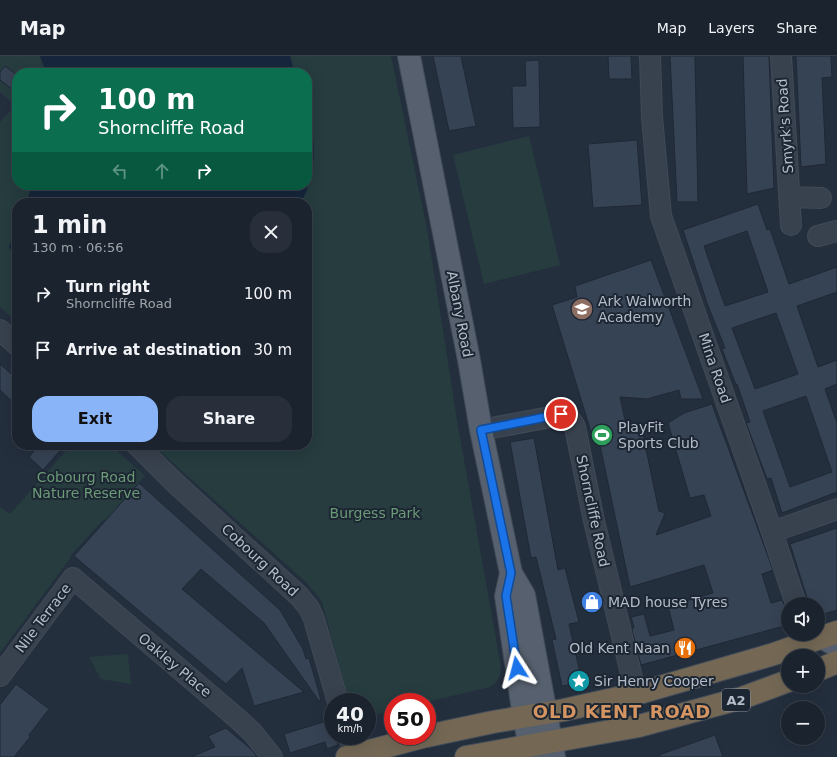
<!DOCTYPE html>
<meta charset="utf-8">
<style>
body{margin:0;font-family:"DejaVu Sans",sans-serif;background:#282f3a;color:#f1f3f6;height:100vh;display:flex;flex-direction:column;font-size:15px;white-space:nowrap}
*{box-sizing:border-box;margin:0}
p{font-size:13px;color:#a0a4aa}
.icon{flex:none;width:22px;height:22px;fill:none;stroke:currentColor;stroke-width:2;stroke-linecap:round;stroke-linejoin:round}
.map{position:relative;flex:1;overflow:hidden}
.side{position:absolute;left:12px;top:142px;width:300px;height:252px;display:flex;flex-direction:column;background:#1b232e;border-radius:16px;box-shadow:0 4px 16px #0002,0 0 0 1px #39404a}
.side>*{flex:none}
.top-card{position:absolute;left:12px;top:12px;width:300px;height:122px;border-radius:16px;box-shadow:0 4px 16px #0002,0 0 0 1px #39404a;background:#0b6e4f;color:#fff;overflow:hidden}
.buttons{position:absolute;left:781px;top:541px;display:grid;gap:8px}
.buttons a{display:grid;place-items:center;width:44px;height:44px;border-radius:50%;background:#1b232e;box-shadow:0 4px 16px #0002,0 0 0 1px #39404a;font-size:20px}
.speed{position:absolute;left:324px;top:637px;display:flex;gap:8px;font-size:20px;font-weight:700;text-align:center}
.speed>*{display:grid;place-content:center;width:52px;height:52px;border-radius:50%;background:#1b232e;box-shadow:0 4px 16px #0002,0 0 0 1px #39404a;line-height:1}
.speed small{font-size:10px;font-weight:400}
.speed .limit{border:6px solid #d22;background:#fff;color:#111}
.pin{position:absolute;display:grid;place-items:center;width:34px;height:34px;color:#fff;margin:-17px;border:2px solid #fff;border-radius:50%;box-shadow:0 1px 4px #0007}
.me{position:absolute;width:44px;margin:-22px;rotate:351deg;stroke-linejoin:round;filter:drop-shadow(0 0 3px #0008)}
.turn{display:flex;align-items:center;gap:14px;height:84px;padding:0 20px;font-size:18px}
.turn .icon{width:52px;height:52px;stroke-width:2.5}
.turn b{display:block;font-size:28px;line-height:34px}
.lanes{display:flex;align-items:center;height:38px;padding:0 20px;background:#0003;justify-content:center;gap:20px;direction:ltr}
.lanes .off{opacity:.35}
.round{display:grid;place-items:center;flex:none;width:42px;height:42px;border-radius:16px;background:#282f3a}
.overview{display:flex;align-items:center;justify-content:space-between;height:68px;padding:0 20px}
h1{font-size:24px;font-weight:700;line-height:30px}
.cta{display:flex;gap:8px;margin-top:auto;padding:8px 20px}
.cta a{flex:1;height:46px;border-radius:16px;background:#8ab4f8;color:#111;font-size:16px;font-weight:700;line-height:46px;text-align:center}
.cta a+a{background:#282f3a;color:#f1f3f6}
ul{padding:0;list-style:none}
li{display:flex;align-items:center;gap:12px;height:56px;padding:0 20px}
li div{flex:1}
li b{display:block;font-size:15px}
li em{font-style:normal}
header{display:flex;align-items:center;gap:24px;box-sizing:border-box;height:56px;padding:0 20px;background:#1b232e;border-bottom:1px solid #39404a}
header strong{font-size:19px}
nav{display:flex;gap:22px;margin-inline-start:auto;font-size:14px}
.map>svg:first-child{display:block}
</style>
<header>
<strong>Map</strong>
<nav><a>Map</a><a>Layers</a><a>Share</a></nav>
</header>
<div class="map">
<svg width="837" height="701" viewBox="0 0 837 701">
<rect width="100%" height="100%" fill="#242f3e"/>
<!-- green -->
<path fill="#263c3f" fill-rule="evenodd" d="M0,0H391L427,173L458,370L501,611C500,620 498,627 490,631L427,646H393V654L367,661V646H349L322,546L308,528L153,389H307V147H17V266L0,251V66L15,50L0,36ZM17,17H307V129H17Z
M529,80L560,209L484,228L453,99Z
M71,389H111L145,420L106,464L104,463L70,500L71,501L0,597V451L10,458Z
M128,598L131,628L101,623L89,601Z"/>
<!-- water -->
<path fill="#17263c" d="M40,0H290L295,17H46Z
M307,47C315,83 319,113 301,147H26L32,129H307Z
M17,169V203L9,191Z"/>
<!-- building -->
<path fill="#364354" stroke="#1f2835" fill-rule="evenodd" d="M433,0H461L476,70L449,75Z
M608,0H631L632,23H609Z
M670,0H695L698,146H677Z
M743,0H769L774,132L747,138Z
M796,0H831L832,21L822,22L826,108L801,111Z
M539,4L540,71L513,72L512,30H526L525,5Z
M5,10L17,19V37L0,24V16Z
M637,84L642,149L593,152L588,88Z
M758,148L767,174L770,173L789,228L837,211V236L797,250L818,311L837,304V328L825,333L837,367V436L782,457L771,422L767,423L746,367L750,366L737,328L736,329L722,293L725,292L707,247L683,174ZM747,175L768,236L725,250L704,190ZM776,257L798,318L755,333L732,272ZM806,340L832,416L790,431L763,355Z
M651,204L703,343H681L679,334L647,343L620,341L627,373L641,369L659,455L665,457L656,479L711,460L704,439L690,442L668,367L684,357L712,348L773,514L762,518L771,547L782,544L788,557V569L641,609L632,574L634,571L631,561L644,558L650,580L674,574L668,550L713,537L704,509L630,531L597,375L591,376L552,249L577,241L575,230Z
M0,308L17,323V350L0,334Z
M534,382L558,514L565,512L579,566L569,568L582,626L562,630L552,584L556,583L536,501L531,502L510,386Z
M39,389H65L43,414L29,401Z
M139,427L280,554L303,593L306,603L309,602L321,644L319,645L264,567L201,513L182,533L304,636L254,650L242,612L226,628L74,500Z
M837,472V554L818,560V548H809L790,488Z
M16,628L49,653L29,679L30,681L14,701H0V649Z
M330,664L333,674V680H335L338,689L327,693L325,686L290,697L284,678Z
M226,672L252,694L257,701H191L215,691L208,680Z
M715,679L723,701H659V699Z"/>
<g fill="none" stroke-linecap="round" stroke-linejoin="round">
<!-- minor casing -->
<g stroke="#414a57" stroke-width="22">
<path id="minor" d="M650,0L652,61L661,160L772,476L796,548
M781,0L791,169
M790,141L821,142
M818,180L837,175
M0,274L17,289
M481,374L561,359C569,361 572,364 575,371L594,465L636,638
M137,389L174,426L299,540L309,552L314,563L338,646
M772,476L837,453
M0,620L73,522L238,663L253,677L272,701
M349,680L354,699"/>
</g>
<!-- major casing -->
<g stroke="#414a57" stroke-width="24">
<path id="major" d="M409,0L469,304L481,374L511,517L524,539L554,701
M511,517L506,540L524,661L532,701
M823,582L837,590"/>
</g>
<!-- highway casing -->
<g stroke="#434c59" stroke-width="24">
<path id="highway" d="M818,614L837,606
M427,680L493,666L564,654L636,638L774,598L837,576
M347,701L426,680
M466,701L639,670L742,642L788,625"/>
</g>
<!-- minor -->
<use href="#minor" stroke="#38414e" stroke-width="20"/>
<!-- major -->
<use href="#major" stroke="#56606e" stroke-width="22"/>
<!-- highway -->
<use href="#highway" stroke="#746855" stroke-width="22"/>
</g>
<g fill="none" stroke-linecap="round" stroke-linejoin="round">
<!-- route casing -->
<g stroke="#114b97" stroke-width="10">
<path id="route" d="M517,612L506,540L511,517L481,374L561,358"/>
</g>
<!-- route -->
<use href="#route" stroke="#1a73e8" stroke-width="7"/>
</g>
<!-- icons -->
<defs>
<g id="school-disc" transform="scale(1.15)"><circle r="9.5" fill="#8d6e63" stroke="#1d2633"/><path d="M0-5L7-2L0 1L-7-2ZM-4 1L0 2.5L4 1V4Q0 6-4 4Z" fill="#fff"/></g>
<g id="stadium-disc" transform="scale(1.15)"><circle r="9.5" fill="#2e9e5b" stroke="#1d2633"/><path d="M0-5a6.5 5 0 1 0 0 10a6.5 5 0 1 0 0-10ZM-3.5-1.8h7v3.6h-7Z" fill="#fff"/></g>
<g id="shop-disc" transform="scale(1.15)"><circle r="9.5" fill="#3f7fe0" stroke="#1d2633"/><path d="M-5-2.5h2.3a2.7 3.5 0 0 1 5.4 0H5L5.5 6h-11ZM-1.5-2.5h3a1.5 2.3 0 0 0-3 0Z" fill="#fff"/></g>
<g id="restaurant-disc" transform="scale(1.15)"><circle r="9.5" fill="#e8710a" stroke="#1d2633"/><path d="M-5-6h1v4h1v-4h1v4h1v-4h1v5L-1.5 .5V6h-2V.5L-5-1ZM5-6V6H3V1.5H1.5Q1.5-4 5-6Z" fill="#fff"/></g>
<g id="sight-disc" transform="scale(1.15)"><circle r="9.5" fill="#0f9aa8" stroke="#1d2633"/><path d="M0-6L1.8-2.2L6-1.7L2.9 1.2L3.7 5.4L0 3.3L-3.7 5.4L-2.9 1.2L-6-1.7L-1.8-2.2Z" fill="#fff"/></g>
</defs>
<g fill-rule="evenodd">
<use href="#school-disc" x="582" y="253"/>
<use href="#stadium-disc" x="602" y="379"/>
<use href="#shop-disc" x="592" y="546"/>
<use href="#restaurant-disc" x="685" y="592"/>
<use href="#sight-disc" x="579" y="625"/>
</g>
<g text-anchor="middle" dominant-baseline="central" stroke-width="4" stroke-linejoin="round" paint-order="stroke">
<!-- shield labels -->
<rect fill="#1d2633" stroke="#878f9c" stroke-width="1" x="722" y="633" width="28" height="22" rx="3"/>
<g font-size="13" font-weight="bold" fill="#b4bcc9">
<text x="736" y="644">A2</text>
</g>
<!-- street labels -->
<g font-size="14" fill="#b4bcc9" stroke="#1d2633">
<text transform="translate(785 70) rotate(-94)">Smyrk's Road</text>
<text transform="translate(460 258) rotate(79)">Albany Road</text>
<text transform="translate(715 312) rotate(71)">Mina Road</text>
<text transform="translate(593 455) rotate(78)">Shorncliffe Road</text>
<text transform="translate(260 504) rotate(43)">Cobourg Road</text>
<text transform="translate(43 562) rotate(-53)">Nile Terrace</text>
<text transform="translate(175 609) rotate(40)">Oakley Place</text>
</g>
<!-- poi labels -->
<g font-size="14" fill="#b4bcc9" stroke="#1d2633" text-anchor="start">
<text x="598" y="245">Ark Walworth<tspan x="598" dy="16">Academy</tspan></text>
<text x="618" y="371">PlayFit<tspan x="618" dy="16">Sports Club</tspan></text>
<text x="608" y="546">MAD house Tyres</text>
<text x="670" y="592" text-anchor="end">Old Kent Naan</text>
<text x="594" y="625">Sir Henry Cooper</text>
</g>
<!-- park labels -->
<g font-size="14" fill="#6b9a76" stroke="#1d2633">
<text x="86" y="421">Cobourg Road<tspan x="86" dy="16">Nature Reserve</tspan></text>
<text x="375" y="457">Burgess Park</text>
</g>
<!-- district labels -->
<g font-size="18" font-weight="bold" letter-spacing="1" fill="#d59563" stroke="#1d2633">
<text x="622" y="655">OLD KENT ROAD</text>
</g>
</g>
</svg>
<div class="buttons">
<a><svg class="icon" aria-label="sound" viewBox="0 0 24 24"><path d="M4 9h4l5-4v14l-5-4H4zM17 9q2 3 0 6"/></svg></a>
<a>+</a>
<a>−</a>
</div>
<div class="speed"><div>40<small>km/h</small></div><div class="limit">50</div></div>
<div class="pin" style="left:561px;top:358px;background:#d93025"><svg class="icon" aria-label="arrive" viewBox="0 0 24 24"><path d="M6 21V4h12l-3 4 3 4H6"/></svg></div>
<svg class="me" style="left:517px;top:612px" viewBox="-20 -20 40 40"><path d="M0-17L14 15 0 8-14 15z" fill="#1a73e8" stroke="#fff" stroke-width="4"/></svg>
<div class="top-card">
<div class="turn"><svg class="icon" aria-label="right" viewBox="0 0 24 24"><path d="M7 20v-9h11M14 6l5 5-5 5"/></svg><div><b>100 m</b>Shorncliffe Road</div></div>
<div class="lanes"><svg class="icon off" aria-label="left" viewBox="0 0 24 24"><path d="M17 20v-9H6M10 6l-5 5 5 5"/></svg><svg class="icon off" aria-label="ahead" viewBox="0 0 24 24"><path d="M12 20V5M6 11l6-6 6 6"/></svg><svg class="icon" aria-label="right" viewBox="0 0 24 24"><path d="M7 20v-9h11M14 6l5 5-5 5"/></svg></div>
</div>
<section class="side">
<div class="overview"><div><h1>1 min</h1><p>130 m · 06:56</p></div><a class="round"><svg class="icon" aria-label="close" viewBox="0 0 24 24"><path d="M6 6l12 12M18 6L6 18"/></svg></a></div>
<ul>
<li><svg class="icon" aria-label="right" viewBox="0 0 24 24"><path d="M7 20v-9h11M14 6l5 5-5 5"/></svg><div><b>Turn right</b><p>Shorncliffe Road</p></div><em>100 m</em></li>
<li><svg class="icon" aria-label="arrive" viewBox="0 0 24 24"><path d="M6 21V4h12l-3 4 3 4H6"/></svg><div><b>Arrive at destination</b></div><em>30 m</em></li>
</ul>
<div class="cta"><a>Exit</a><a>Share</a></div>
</section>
</div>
